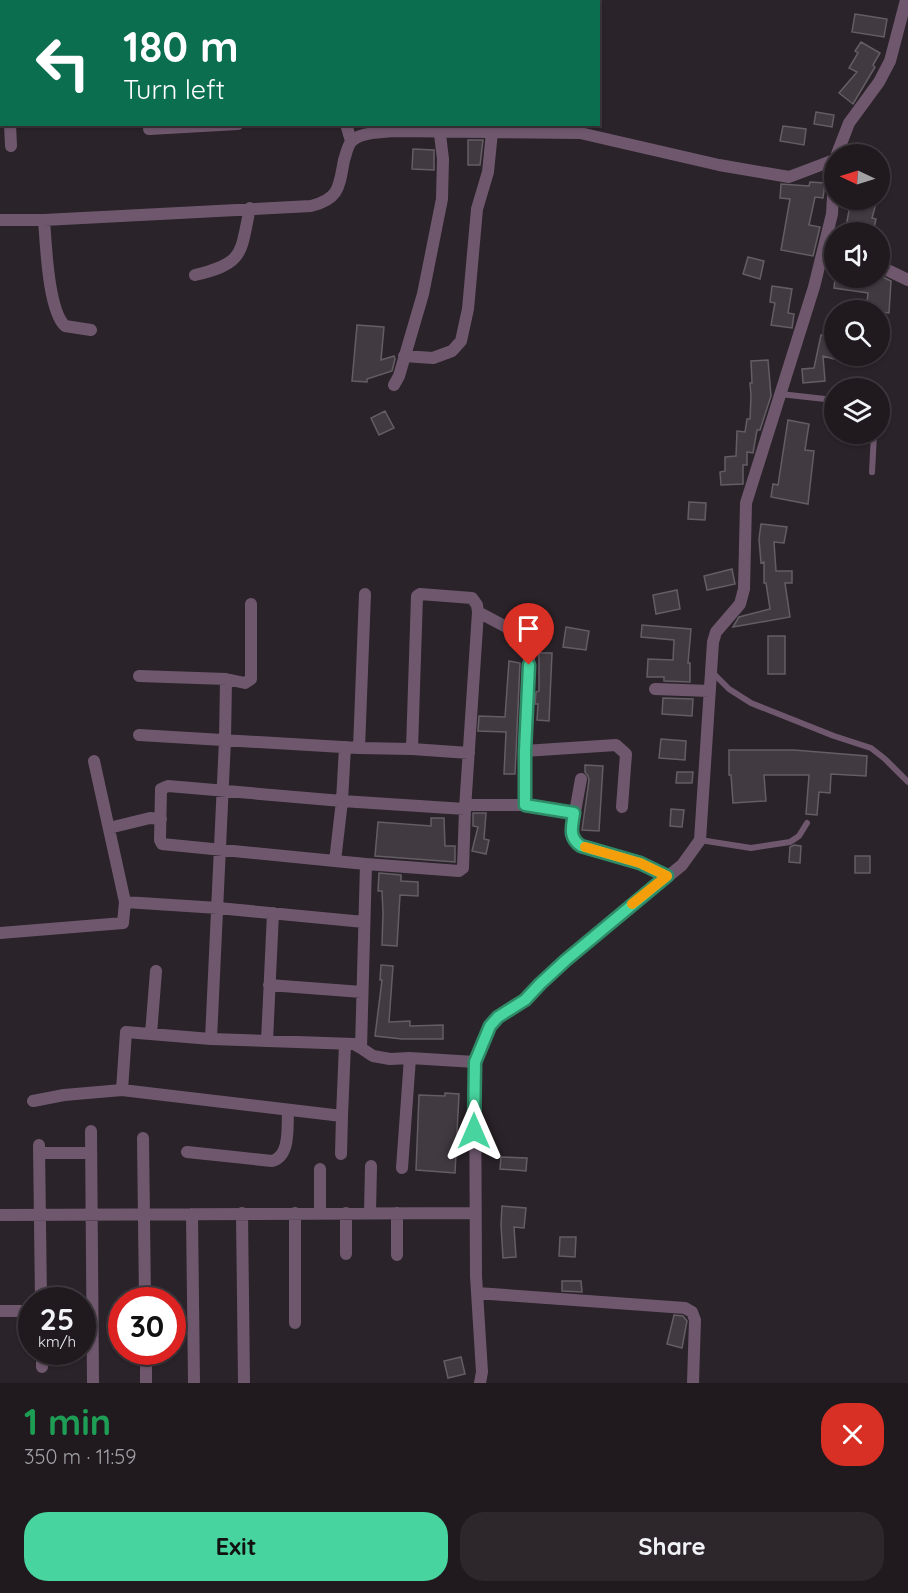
<!DOCTYPE html>
<meta charset="utf-8">
<style>
body{margin:0;font-family:Quicksand,sans-serif;background:#2d272c;color:#f1f3f6;height:100vh;display:flex;flex-direction:column;font-size:22px;white-space:nowrap}
*{box-sizing:border-box;margin:0}
p{font-size:20px;color:#a2a1a4}
.icon{flex:none;width:33px;height:33px;fill:none;stroke:currentColor;stroke-width:2;stroke-linecap:round;stroke-linejoin:round}
.map{position:relative;height:1383px;overflow:hidden}
.drawer{display:flex;flex-direction:column;background:#201a1f;flex:1}
.drawer>*{flex:none}
.guide{position:absolute;left:0px;top:0px;width:600px;height:126px;box-shadow:0 2px 4px #0004,0 0 0 2px #3d383d;background:#0b6e4f;color:#fff;overflow:hidden}
.needle{width:39px;rotate:274deg}
.fabs{position:absolute;left:824px;top:144px;display:grid;gap:12px}
.fabs a{display:grid;place-items:center;width:66px;height:66px;border-radius:50%;background:#201a1f;box-shadow:0 2px 4px #0004,0 0 0 2px #3d383d;font-size:30px}
.speed{position:absolute;left:18px;top:1287px;display:flex;gap:12px;font-size:30px;font-weight:700;text-align:center}
.speed>*{display:grid;place-content:center;width:78px;height:78px;border-radius:50%;background:#201a1f;box-shadow:0 2px 4px #0004,0 0 0 2px #3d383d;line-height:1}
.speed small{font-size:15px;font-weight:400}
.speed .limit{border:9px solid #d22;background:#fff;color:#111}
.pin{position:absolute;display:grid;place-items:center;width:51px;height:51px;color:#fff;margin:-62px -26px;border-radius:50% 50% 50% 0;rotate:-45deg;box-shadow:0 0 6px #0007}
.pin .icon{rotate:45deg}
.me{position:absolute;width:66px;margin:-33px;rotate:0deg;stroke-linejoin:round;filter:drop-shadow(0 0 4px #0008)}
.turn{display:flex;align-items:center;gap:21px;height:126px;padding:0 24px;font-size:27px}
.turn .icon{width:78px;height:78px;stroke-width:2.5}
.turn b{display:block;font-size:42px;line-height:51px}
.round{display:grid;place-items:center;flex:none;width:63px;height:63px;border-radius:24px;background:#2d272c}
.overview{display:flex;align-items:center;justify-content:space-between;height:102px;padding:0 24px}
h1{font-size:36px;font-weight:700;line-height:45px;color:#1e9e55}
.primary-button{display:flex;gap:12px;margin-top:auto;padding:12px 24px}
.primary-button a{flex:1;height:69px;border-radius:24px;background:#47d49e;color:#111;font-size:24px;font-weight:700;line-height:69px;text-align:center}
.primary-button a+a{background:#2d272c;color:#f1f3f6}
.map>svg:first-child{display:block}
</style>
<div class="map">
<svg width="908" height="1383" viewBox="0 0 908 1383">
<rect width="100%" height="100%" fill="#2a2329"/>
<!-- building -->
<path fill="#423a41" stroke="#655d65" stroke-width="1.5" d="M855,14L887,19L884,37L852,32Z
M861,42L880,53L873,65L875,67L853,104L839,93L857,72L849,68L858,53L855,51Z
M816,112L834,115L832,127L814,124Z
M783,126L806,129L804,145L780,141Z
M468,140H483L480,165H468Z
M413,149L434,150V170L412,169Z
M810,182L825,183L823,198L815,197L809,225L820,227L813,256L781,250L790,199L780,198L781,184L809,186Z
M851,200H877L872,218L876,219L873,232H845Z
M748,257L764,261L760,279L743,274Z
M879,275L891,281L889,313L866,310L868,293L834,288L835,278H879Z
M772,286L792,289L788,313L794,314L792,328L771,325L775,303L770,302Z
M357,325L384,327L381,360L394,356L395,359L392,371L367,379V382L352,381Z
M821,335L834,338V359L823,356L825,381L803,383L802,369L814,368Z
M768,360L771,396L760,430H757L753,453L747,452V465H743V484L721,485L720,472L725,471V457L736,456L737,431L745,432L747,419H750L751,396L750,383H752L751,361Z
M385,411L394,428L379,435L371,418Z
M788,420L809,424L805,450L814,451L808,504L771,497L773,484L778,485Z
M689,502L706,503L705,520L688,519Z
M761,524L787,527L784,543L774,542L776,571H792V583H785L790,617L733,627L739,617L770,609L766,583H764V562L761,563L759,539Z
M732,569L735,584L707,590L704,576Z
M677,590L680,609L656,614L653,595Z
M642,625L691,629L688,663H690V682L664,681V677H647L648,659L673,660L674,640L641,637Z
M566,627L589,631L586,650L563,647Z
M768,636H785V674H768Z
M539,653H552L549,721L537,720L538,704H535L536,692L539,691Z
M509,661L520,663L515,774H504L506,732L478,731L479,716L505,717Z
M663,698L693,699L692,716L662,714Z
M661,739L686,741L685,760L659,758Z
M729,750H794L867,756L866,776L831,774L830,793L819,792L817,815L806,814L809,775H764L766,801L733,803L731,775H729Z
M585,765L603,766L599,831L582,830L589,780L588,776L585,772Z
M677,772H693L692,783H676Z
M671,809L684,810L682,827L670,826Z
M473,813H486L484,839L489,840L486,854L472,851L478,827L473,826Z
M431,818H444L445,846H455V862L375,856L378,822L431,826Z
M794,845L801,846L800,863L789,862L790,847Z
M855,856H870V873H855Z
M379,873L401,875V881L418,882V896L400,895L397,946L382,945L383,913L382,891H378Z
M381,965L393,966L389,1022L410,1021V1026L443,1025V1039H402L375,1036L382,980H380Z
M445,1093L459,1094L455,1173L416,1170L419,1095L445,1096Z
M501,1157L527,1158L526,1171L500,1169Z
M502,1206L526,1208L524,1228L514,1227L516,1257L503,1258L501,1225Z
M560,1237H576L575,1257L559,1256Z
M562,1281H581L582,1292L562,1291Z
M674,1315L683,1316L687,1321L682,1348L667,1344Z
M461,1357L465,1374L448,1378L444,1361Z"/>
<g fill="none" stroke-linecap="round" stroke-linejoin="round">
<!-- lane -->
<path stroke="#6f586e" stroke-width="6" d="M780,394L834,400
M872,472L874,434
M711,671L729,689L751,703L834,736L871,748L885,759L908,782
M700,840L751,848L790,842L799,836L807,823"/>
<!-- street -->
<path stroke="#6f586e" stroke-width="12" d="M174,0V2
M443,2V0
M0,87H2
M10,124L11,146
M346,124L351,141
M149,129L238,124
M837,154L849,123L879,82L890,61L906,0
M0,220H44L311,206C340,199 339,186 344,160C346,155 347,147 351,142C359,132 380,133 392,131L580,133L719,165L789,177L834,160
M44,220C46,244 48,310 65,326L91,330
M822,256L834,258
M879,266L908,280
M195,275C245,263 240,254 250,208
M404,356L433,358L452,351L461,341L468,309L477,209L488,172L492,132
M394,385L399,376L423,294L442,199L443,159L439,126
M139,676L226,679
M655,689L710,691
M139,735L359,748L412,749L417,596L420,594L472,598L477,605L478,612L525,637L530,643L524,751L525,805L574,813
M345,747L342,801L335,861L366,864L361,1048L373,1056L390,1059L410,1058L475,1062
M359,748L365,594
M412,749L469,753
M524,751L616,745L626,754L622,807
M94,761L125,902L218,908L364,922
M581,779L571,834L574,840L581,846L640,863L667,876
M467,805H525
M109,828L150,818L161,819
M335,861L162,844L160,840L161,789L168,786L342,801L465,809
M366,864L459,871L463,868L465,809L478,612
M0,933L123,923L125,902
M269,985L362,992
M151,1034L156,971
M211,1039L225,740L226,679L245,683L251,679V604
M267,1041L273,913
M122,1090L126,1032L211,1039L354,1044L361,1048
M33,1101L64,1095L122,1090L342,1116L341,1154
M342,1116L345,1044
M91,1131L93,1383
M143,1138L145,1300
M39,1145L41,1300
M187,1152L272,1161C291,1156 287,1126 288,1110
M39,1153H91
M402,1168L410,1058
M242,1213L244,1383
M295,1213V1323
M320,1213V1169
M370,1213L371,1166
M192,1214L194,1383
M0,1215L475,1213
M346,1254V1213
M397,1255V1213
M477,1293L685,1308L692,1312L695,1320L693,1383
M0,1311H32
M42,1352V1367
M146,1352V1383
M480,1383L482,1372L476,1276L475,1062L490,1026L498,1017L526,1000L540,984L566,960L682,865L700,840L713,642L716,632L740,604L744,589L746,503L814,287L832,214L834,179"/>
</g>
<g fill="none" stroke-linecap="round" stroke-linejoin="round">
<!-- route casing -->
<g stroke="#2e8a67" stroke-width="15">
<path id="route" d="M474,1131L475,1062L490,1026L498,1017L525,1000L540,984L566,960L667,876L640,863L581,846C568,837 572,827 574,813L525,805V751L529,665"/>
</g>
<!-- route -->
<use href="#route" stroke="#47d49e" stroke-width="10"/>
<!-- slow -->
<path stroke="#f59e0b" stroke-width="10" d="M585,847L640,863L667,876L632,904"/>
</g>
</svg>
<div class="fabs">
<a><svg class="needle" viewBox="-14 -14 28 28"><path d="M0-13l5 13h-10z" fill="#e53935"/><path d="M0 13l5-13h-10z" fill="#a2a1a4"/></svg></a>
<a><svg class="icon" aria-label="sound" viewBox="0 0 24 24"><path d="M4 9h4l5-4v14l-5-4H4zM17 9q2 3 0 6"/></svg></a>
<a><svg class="icon" aria-label="search" viewBox="0 0 24 24"><circle cx="10" cy="10" r="6"/><path d="M15 15l6 6"/></svg></a>
<a><svg class="icon" aria-label="layers" viewBox="0 0 24 24"><path d="M12 4l9 5-9 5-9-5zM3 14l9 5 9-5"/></svg></a>
</div>
<div class="speed"><div>25<small>km/h</small></div><div class="limit">30</div></div>
<div class="pin" style="left:529px;top:665px;background:#d93025"><svg class="icon" aria-label="arrive" viewBox="0 0 24 24"><path d="M6 21V4h12l-3 4 3 4H6"/></svg></div>
<svg class="me" style="left:474px;top:1131px" viewBox="-20 -20 40 40"><path d="M0-17L14 15 0 8-14 15z" fill="#47d49e" stroke="#fff" stroke-width="4"/></svg>
<div class="guide">
<div class="turn"><svg class="icon" aria-label="left" viewBox="0 0 24 24"><path d="M17 20v-9H6M10 6l-5 5 5 5"/></svg><div><b>180 m</b>Turn left</div></div>
</div>
</div>
<section class="drawer">
<div class="overview"><div><h1>1 min</h1><p>350 m · 11:59</p></div><a class="round" style="background:#d93025;color:#fff"><svg class="icon" aria-label="close" viewBox="0 0 24 24"><path d="M6 6l12 12M18 6L6 18"/></svg></a></div>
<div class="primary-button"><a>Exit</a><a>Share</a></div>
</section>
